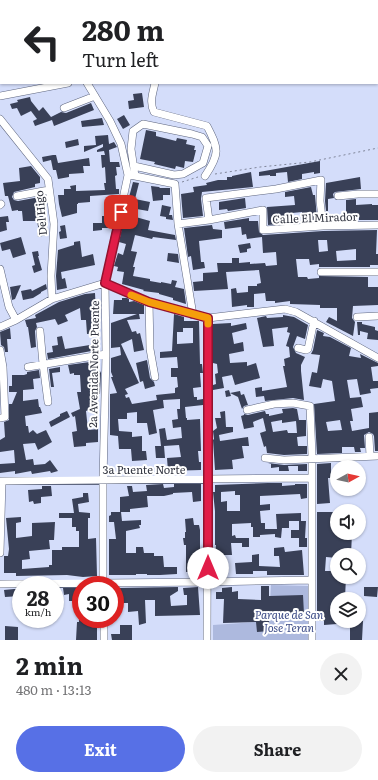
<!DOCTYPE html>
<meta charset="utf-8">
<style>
body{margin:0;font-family:Literata,serif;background:#f2f2f2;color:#202124;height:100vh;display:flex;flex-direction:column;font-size:15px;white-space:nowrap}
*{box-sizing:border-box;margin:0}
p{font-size:13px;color:#757577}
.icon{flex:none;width:22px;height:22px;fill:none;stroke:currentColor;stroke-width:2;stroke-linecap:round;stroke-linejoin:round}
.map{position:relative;height:640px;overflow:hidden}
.details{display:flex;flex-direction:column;background:#fff;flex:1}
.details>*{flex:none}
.guide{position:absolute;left:0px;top:0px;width:378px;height:84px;box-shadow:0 1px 3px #0004;background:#fff;color:#202124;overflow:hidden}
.needle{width:26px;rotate:82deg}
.fabs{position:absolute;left:330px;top:460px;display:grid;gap:8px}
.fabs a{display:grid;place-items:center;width:36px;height:36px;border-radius:50%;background:#fff;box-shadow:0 1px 3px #0004;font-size:20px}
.speed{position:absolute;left:12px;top:576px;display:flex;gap:8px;font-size:20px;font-weight:700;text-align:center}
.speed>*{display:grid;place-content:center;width:52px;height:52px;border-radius:50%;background:#fff;box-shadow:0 1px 3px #0004;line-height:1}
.speed small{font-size:10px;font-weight:400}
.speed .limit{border:6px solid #d22;background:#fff;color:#111}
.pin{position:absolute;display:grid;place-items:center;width:34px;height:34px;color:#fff;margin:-17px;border-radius:8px;box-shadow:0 2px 6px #0006}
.me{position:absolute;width:44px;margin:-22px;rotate:0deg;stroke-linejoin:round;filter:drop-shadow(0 0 3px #0008)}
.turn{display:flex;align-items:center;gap:14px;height:84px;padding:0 16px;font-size:18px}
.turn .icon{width:52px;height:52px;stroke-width:2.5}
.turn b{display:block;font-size:28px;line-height:34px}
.round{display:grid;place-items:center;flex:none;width:42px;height:42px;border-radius:21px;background:#f2f2f2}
.head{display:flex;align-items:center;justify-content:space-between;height:68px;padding:0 16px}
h1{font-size:24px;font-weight:700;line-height:30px}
.primary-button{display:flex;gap:8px;margin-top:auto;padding:8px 16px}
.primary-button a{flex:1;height:46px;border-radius:24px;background:#5770e6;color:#fff;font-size:16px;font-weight:700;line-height:46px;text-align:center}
.primary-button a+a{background:#f2f2f2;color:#202124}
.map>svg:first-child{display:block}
</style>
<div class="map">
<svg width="378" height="640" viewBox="0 0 378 640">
<rect width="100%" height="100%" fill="#d4ddfa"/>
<!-- green -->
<path fill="#adb9de" d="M271,585L308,586V640H213V625L269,621Z"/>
<!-- building -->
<path fill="#394057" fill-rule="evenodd" d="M142,93L144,107L129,109L128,101L134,100L133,94Z
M30,97L31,101L39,111L43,107L51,117L61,112L66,113L91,103L94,110L54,126L52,120L35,126L33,121L37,119L31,111L21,116L17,108L12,109L10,104L18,102L17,100Z
M124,115L130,125L123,129L117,119Z
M102,118L104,125L82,127L81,121Z
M146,130L156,132V136L176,141L177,138L187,140L186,144L195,146L194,150H196L193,162L185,161L184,168L176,166L175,169L154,164L155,162L140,159Z
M108,135L109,144L114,142L117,147L109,150L110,162H119L120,167H116L117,175L115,176L116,189H119V194L90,196V202L78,203V204H77V213L62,217L59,204L58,195H64V189H71L70,186L76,185V191L105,190L104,183H106L105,167L102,168L101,155H105L104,151L97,152V150L103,147V144L84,152V146L96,145L95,136Z
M78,139L79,145L66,148L65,142Z
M53,155H56L58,163L89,158L90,166H83L84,173L69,174V177L58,179L56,170H53L51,160L43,162L42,157Z
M320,161V173L314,174V172L302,174V179L288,182L287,172L276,173V176H270V175L259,176V172Z
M31,166L40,177V183L35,184V187L14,192L12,197L14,200L18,201L45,196L46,211H44L47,235L38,237L37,232H39L37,221H23L22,211H18V210L12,211L8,196H5L3,183L20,181L19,168Z
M251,172L253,187L202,192L201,199L203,216L183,218L181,194L194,192L193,187L207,185L206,183L218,180H227V177H232V176Z
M360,177L361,189L335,192L333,194L334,198L328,199V211H326L325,201L326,183Z
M133,182L139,183L135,199L150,202L148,211L131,208L132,202L128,201Z
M151,186L159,187L160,188H170V195H163V200L153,201Z
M311,187L313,195H315L317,218H314V221L302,222V212L292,213L293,223L268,225L267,207L295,205L294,196L285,197V192Z
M245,198L246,208L228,211L227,209L219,210V202Z
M356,199V205L372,204V205H378V220H359V214H346V200Z
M162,205L171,207L169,215H172L173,220L166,219V217L160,216Z
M125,214L150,221L148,230L175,235L176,240L153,237L152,239L135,235L131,251L137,252L133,267H135L133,276L150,279V281L161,283V282L171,284L172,280L177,281L175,287L184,289L186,304L173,300V298L159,294V293L143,291L144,290L122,284L124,272L117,271L118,267L114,266L118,253L123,255L126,244L119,242Z
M8,216L9,222H6L7,230L0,232V217Z
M102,216H110L111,223H108V228H102V230L93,231V223H102Z
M249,218V221H258L259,232L263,235L323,231L377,230L376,254H378V265H370V267H319V264L310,265L309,259H296L298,277H307L308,279L319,278V276L368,277V287H378V305L353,306L352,318L355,322L353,336L326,322L329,317L337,321V308H320V305L290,304V301L275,303V301H266L265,293L254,294V307H247V305L232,307L231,289L236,288L237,293L248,292V286H257V284L261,283L259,270L226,272L228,289L194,291L193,282L203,281V273L218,272L217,263H232V258H239V263L250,262V264L265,263L266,266L277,265L276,252L263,253L262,237L247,239L246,234L242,235L241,227L225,229L224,222ZM318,240H327L328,251L319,252ZM356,249V260L337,261L336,251Z
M65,225L67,238L60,239L59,232L61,231L60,226Z
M212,225L213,229L222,230V238L199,241L201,262H204L205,268L193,270L191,256L188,257L184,228Z
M21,237L26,254L13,258L10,249L2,251L0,243Z
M80,241L82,257L93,254L95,265L61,272L62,279L65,278L67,288L57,290L56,276L58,250L74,245V242Z
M250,243L251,248L247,249V252L240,253L238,245Z
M38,251L39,256H38L42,270L34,273L32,266L35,265L32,252Z
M168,253L178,254L179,263L167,261Z
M46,284L47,289L41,292V293L33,298L23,300L21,291L31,289L32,291Z
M21,285L15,299L12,300L10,287Z
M95,293L97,333L87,334L86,320H81L80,308L65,315L68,321L58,325L55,319L36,323L37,327L35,331L36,347L31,348L28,327H27L25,320L36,318L35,315L59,302L85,294Z
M122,298H127L129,299V302L134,301L144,305V314H139L140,319L127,320L132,332L136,331L137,334L140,333L144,350L134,352L132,339L121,344L139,383L125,389L128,394L125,395L126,398L129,397L132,404L157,400L156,395L175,393V388L178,387L177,377H171V368H178L177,357L160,358V352L172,351L174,314L184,317V321H199L200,364H202L203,373H200L201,387L193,388L194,397H197V400L203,399V405L185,407L186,418H187V420L200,419L201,451H198L199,462H201V470L168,471L167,458L181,457L179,445L164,446L165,458H156L155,446H161L159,429L165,428L167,440L182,438L181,427L173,428L172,420L178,419L177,409H180V399L163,400L164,408L153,410L157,433L149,435L147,423H137V412L127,413V419H118L119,431L132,432V437L142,436V451H146L147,460L132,461L131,449H119L118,436L110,435V394L117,393L111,377H113L111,372V358L121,355L120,347L111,348V323L137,314H113L114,300H122ZM183,328H193V343L177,344V332H183Z
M283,315L294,317L308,325L305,339L297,336L293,347L296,353L305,357L301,365V371L304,400L293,398L265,401L264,396L256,397L255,388L262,387V391L287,387L283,366H285L284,359L290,357L289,347L286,346L290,333L287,332L288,327L272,329L274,346L263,347L257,318L266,316L267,318L283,317Z
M357,322H362V324L375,327V330L378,331V340L367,339L368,333L360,331V335H358Z
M231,323V326L246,323L247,329L232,333L234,344L243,342L244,351L229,354L230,363L247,362V366L256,363L260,378L235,385L232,375L222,377L224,388L213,390V385L216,384L215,374L218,373L217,364L213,363V324Z
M10,328L11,339H7L8,352H5L4,347L1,345L0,332Z
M317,330L324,333L323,336L330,337L351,348L349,356L361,358L360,354L378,363V366L371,367L373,381H378V388L370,389L371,393L360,395L357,379L347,380L350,398L361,397L363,407L351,409L353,421H350L352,431L369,428V413L378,412V451H375L374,436L373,434L369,432L364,435L365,448H360L361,452H355L354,447H342V453L317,454L314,404L335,401L332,381L323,379L321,388L309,386L312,372L317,373L320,355L311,354L313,350ZM340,420L342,430L328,431L326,422Z
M62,336L65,349L96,344L97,350L48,359L47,353L53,352L52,346L58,345L57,337Z
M147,360L150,378L154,382L155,386L145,389L143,381L140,382L136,363Z
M97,361L99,371H100L101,373L100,394H98L99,399H91L94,408L86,411L88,430L98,429V442L86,443V446L74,447L72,432L77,431L75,416L73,417L71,413L80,409L77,392H81L80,375H74V373L70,374L68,365Z
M60,367V372L52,373L54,387H51L49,369Z
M39,370L40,378L33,379L34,389L23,390V401L38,399L39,407H40L42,413L25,416L26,426H28L29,433L33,430L37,434L46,430L52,442L38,450L35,443L23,444L26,460L33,459L34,465L45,464L50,460L58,471L51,473L50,471L32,474L31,471L15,474V471L0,473V464L15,463L14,450L0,452V440L5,437L4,422L9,420V404H12L17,392H9V386H12V375H24L27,374V372Z
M229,390L230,393L240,391L241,395L244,394L248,405L244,406L242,409L238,397L230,393L231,396L226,397L225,391Z
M293,408L297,409L299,420H306V436L297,437L298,446H307V454L284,455L267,453L266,446L264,447L260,433L266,431L263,418L253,422L254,427L244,429L241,416L244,415V414L248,415L265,411L266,414H269V416L283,413L282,409ZM282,420V423L296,421L297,433H288L287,430L273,432L271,422Z
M67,411L70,417L51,427L49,422L60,416V414Z
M225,411L226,427H233V432L219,435L220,441L248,437L249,446H242L244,458L232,460L233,469L215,470L213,440L214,439L213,431L217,428L215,418H221L220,412Z
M268,463L284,465L307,464V471H298V466H288L289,471H279V467L271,468V464Z
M331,463V478H328L330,503L317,504V464Z
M268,483H282V486L295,485V484H307V498L301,499L300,494L260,496V505L270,504V510L260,511L261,523H265V529H277L276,514L301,513V521H289V528H282L281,538L275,537V534L260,535V537H253V527H251V523L232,524V536L235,535L236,538H249V547H242V543H231L232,555H221L220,577H214L213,556H215L216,545H215V511L213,492H215V485ZM235,491V495H240V511H227V501L221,502V492Z
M163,484L164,488L174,487V484H201V501L193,502L192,492L173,493V494L164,496H147L148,507L130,509V512H121L122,521L141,520V525H139L140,528L126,531V553H136V547H143L144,553H154V556H163L164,567H177V574L160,575H147V574H136V575H109V539H116L114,522H109V516L111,515V512H120V497L129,496L127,486H132L133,492L147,491L146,485Z
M42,486H51L52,496L41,497V503L34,504L33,501L29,502L28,490L42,489Z
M83,493H88L89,502L78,504L79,512L90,513V518H88V539L96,538L97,576L83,577L67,575L16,576V573H4V556H8L9,549L6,518L21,517V522L16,523V538L32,536V523L55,522L54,540H49L50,549L29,551L30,559L22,560V569L49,567V565H52V550H62V547H79V531H76V527H72V518H59V513H74L72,499L83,497Z
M317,512H337V533H352L351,555H337V558L326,557L325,571H337V577H346L345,598H337V624L324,625V621H317Z
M193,518L194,525H199L200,530V554H198L199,563L200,567H201V574H197V571L186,572V545H184L183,538H185V532H186L185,519Z
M299,521H306L305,538H307V547H299V538H291V530H299Z
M284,547L285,552L302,550L304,575H267V571H253V574H236L235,563L252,562V555L259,554V566L280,567L279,556H274V548Z
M261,586H269V596L303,595L304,614L263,615L269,621L270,631L257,632L256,622L223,623L224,599H216V592H222V588L232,587V592L238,591V599L261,600Z
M178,587V591L170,596L171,606L187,605V595H184L183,588L198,587L200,615L155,616V600H145L146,623L139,625L138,611L128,612V603H119V597H115V588Z
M364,587H378L377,597L364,596Z
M63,588H81V601H69V594L64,595Z
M14,589H21V596L5,597L4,590Z
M79,620H97V640H76L77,622H79Z
M350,621H363L362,640H350Z
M120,625H132V640H112L111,634H120Z
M5,626L18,627V640H5Z"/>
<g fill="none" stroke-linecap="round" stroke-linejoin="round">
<!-- minor casing -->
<g stroke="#5e667f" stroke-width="8">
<path id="minor" d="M62,0L63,1
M377,13L378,14
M87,83L110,121L121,144L128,175L105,283L106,354L103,480V585
M155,83C153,93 149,102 154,112L207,126C219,149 220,154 205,176
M0,96L68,83
M64,108L95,96
M0,119L48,179L54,224L51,276L52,299
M134,166L174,175L183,174L203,163L208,146L202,137L192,134L143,124L133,131L131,149L135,176
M130,175L175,184L178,224L193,315
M17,196L49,190
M338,196L358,194H378
M0,205L1,204
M209,220L206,198L276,189L321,180L320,201L323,226
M178,224L209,220L263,210V230L323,226L378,225
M0,269L9,307L16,320
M321,272H378
M149,302L150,349L155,377
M357,317L378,316
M0,327L16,320L52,299L105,283L149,302L208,318L285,309L296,312L378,358
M40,331L43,364L48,402
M298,348L306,350L308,349L314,321
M0,350L3,367L5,417L0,418
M28,367L106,354
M247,410L274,404L293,403L310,406L312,456V640
M369,437L370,456
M265,458L284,460L378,456
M0,481L312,478
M0,553L2,481
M0,584L208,582L312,580
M104,619V640
M207,640L208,318"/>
</g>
<!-- path -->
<path stroke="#7f8599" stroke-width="1" stroke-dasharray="2 3" stroke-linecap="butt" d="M377,62L378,63
M215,174L260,167L310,162L378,148
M182,182L198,177"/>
<!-- minor -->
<use href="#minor" stroke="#fff" stroke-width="7"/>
</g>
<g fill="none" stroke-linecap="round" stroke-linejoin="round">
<!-- route casing -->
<g stroke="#92132f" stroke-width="10">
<path id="route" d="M121,212L105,283L149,302L208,318V568"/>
</g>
<!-- route -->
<use href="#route" stroke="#e11d48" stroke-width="7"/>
<!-- slow -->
<path stroke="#f59e0b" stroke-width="7" d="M131,295L149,302L208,318V324"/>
</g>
<g text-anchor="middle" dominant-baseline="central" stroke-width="4" stroke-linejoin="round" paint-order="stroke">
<!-- street labels -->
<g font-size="11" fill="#313440" stroke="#fff">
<text transform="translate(40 213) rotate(-95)">Del Higo</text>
<text transform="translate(315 217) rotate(-2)">Calle El Mirador</text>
<text transform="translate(93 364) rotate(-89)">2a Avenida Norte Puente</text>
<text x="144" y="469">3a Puente Norte</text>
</g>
<!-- park labels -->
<g font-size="11" font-style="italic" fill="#3f4e89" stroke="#fff">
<text x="289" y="614">Parque de San<tspan x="289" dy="13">Jose Teran</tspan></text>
</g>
</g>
</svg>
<div class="fabs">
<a><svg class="needle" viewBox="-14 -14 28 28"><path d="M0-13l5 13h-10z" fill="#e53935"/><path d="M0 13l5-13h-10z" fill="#757577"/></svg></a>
<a><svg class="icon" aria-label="sound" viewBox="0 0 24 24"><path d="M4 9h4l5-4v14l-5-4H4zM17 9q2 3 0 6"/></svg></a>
<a><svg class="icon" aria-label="search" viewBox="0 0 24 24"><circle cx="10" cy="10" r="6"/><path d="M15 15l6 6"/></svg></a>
<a><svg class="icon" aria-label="layers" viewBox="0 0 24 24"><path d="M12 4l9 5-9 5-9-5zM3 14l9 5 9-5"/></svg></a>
</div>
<div class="speed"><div>28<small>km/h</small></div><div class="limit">30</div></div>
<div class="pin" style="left:121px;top:212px;background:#d93025"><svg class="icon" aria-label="arrive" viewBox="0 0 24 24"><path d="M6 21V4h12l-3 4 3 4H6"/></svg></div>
<svg class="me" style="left:208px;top:568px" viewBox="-20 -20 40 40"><circle r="19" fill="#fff"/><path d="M0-13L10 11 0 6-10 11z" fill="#e11d48"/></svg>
<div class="guide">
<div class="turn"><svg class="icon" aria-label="left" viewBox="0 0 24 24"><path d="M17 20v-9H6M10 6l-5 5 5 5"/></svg><div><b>280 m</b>Turn left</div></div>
</div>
</div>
<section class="details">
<div class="head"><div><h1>2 min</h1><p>480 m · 13:13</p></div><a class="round"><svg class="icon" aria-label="close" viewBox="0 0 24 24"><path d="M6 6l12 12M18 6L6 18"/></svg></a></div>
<div class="primary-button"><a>Exit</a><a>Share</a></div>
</section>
